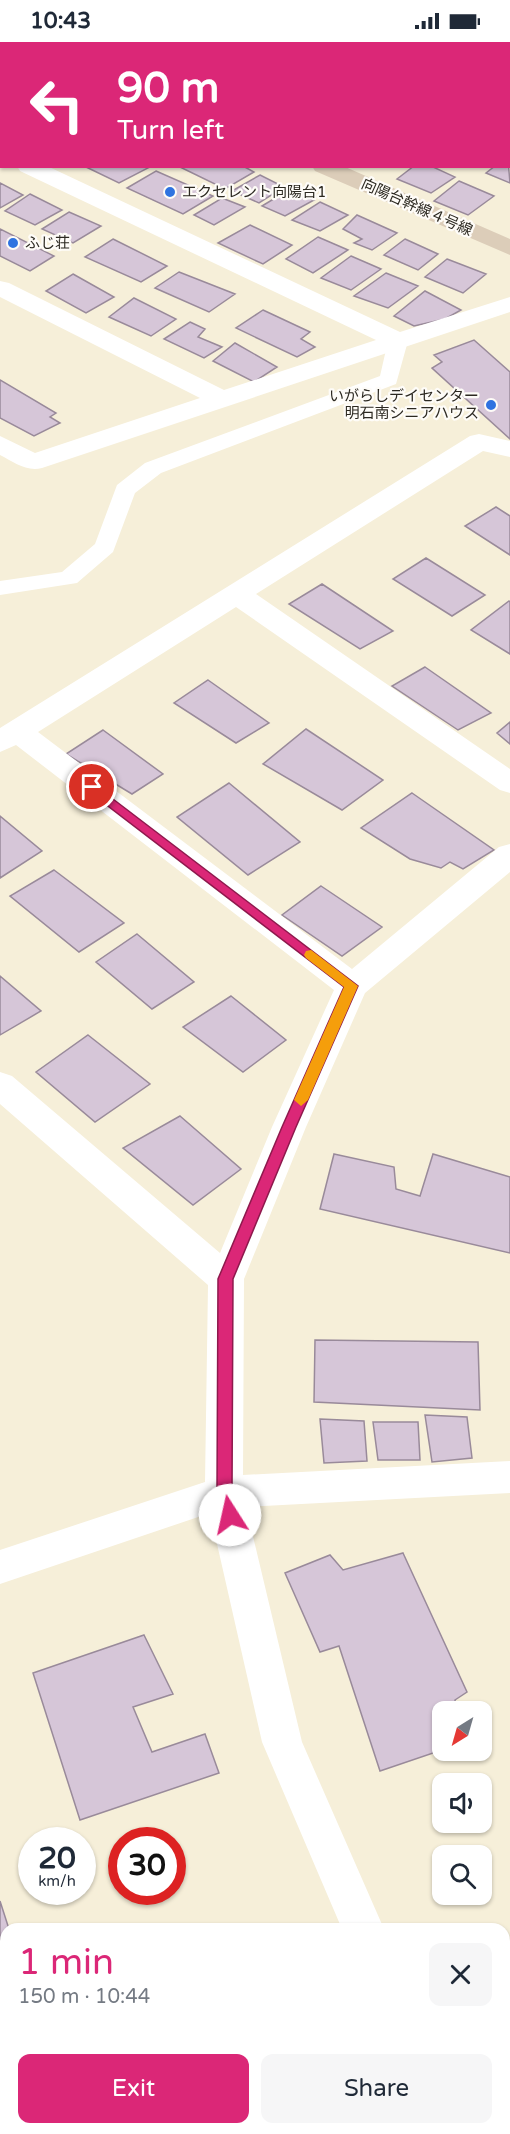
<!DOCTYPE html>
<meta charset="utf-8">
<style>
body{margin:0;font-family:"Varela Round","Noto Sans JP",sans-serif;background:#f6f6f7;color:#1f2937;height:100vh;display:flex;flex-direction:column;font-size:22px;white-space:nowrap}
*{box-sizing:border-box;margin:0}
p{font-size:20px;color:#747a83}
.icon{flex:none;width:33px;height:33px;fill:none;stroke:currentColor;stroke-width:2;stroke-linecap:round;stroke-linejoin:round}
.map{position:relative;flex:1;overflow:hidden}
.drawer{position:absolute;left:0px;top:1881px;width:510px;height:212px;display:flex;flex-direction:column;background:#fff;border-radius:18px 18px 0 0;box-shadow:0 2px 4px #0004}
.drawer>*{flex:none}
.hud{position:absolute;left:0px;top:0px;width:510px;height:126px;box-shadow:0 2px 4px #0004;background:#db2777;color:#fff;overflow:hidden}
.needle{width:39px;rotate:217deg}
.fabs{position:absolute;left:432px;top:1659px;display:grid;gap:12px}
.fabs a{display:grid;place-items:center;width:60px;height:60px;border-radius:12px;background:#fff;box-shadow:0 2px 4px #0004;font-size:30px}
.speed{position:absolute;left:18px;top:1785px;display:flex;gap:12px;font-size:30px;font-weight:700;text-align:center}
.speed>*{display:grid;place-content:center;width:78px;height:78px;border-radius:50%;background:#fff;box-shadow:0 2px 4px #0004;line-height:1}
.speed small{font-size:15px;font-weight:400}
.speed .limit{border:9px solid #d22;background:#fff;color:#111}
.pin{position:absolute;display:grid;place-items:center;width:51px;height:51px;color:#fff;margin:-26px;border:3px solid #fff;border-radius:50%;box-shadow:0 2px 6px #0007}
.me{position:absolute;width:66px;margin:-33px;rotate:350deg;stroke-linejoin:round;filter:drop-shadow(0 0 4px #0008)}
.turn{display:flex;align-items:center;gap:21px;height:126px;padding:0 18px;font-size:27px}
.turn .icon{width:78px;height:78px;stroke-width:2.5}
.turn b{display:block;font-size:42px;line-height:51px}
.round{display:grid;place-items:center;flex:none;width:63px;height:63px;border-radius:12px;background:#f6f6f7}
.headline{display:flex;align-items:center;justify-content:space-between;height:102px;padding:0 18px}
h1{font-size:36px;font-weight:600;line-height:45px;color:#db2777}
.action{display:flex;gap:12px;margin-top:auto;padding:12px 18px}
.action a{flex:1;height:69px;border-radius:12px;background:#db2777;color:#fff;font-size:24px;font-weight:600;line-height:69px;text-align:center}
.action a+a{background:#f6f6f7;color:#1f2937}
.status{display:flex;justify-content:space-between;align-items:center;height:42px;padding:0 30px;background:#fff;direction:ltr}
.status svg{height:16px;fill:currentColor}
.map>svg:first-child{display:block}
</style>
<div class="status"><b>10:43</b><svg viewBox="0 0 49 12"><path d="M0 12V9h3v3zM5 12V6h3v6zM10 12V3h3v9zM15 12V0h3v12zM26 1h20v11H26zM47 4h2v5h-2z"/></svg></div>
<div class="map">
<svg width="510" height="2092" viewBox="0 0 510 2092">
<rect width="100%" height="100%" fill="#f6efd9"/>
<!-- building -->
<path fill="#d6c6d8" stroke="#998a9a" stroke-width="1.5" d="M508,118L510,141L486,131L495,124H508Z
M84,124H145L148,126L119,141Z
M178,124H243L254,130L225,147Z
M414,124H431L455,135L431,151L397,137Z
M156,129L213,154L183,172L127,146Z
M260,133L284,145L259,161L232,149Z
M459,139L494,154L468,173L434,159Z
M0,141L23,153L0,166Z
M290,147L314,158L285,174L262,164Z
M30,152L62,168L35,183L5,169Z
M222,156L245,165L214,183L194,173Z
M320,160L348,173L320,189L292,178Z
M69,170L101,184L73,201L42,187Z
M357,173L397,191L372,208L354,201L362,197L343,187Z
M250,183L292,203L263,222L218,201Z
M0,187L54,214L30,229L0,214Z
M318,195L348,208L313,231L286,217Z
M113,197L167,224L141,240L85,215Z
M405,197L438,212L418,228L384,213Z
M351,214L381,227L351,248L321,236Z
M447,217L486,232L463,251L425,235Z
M179,230L235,252L209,270L155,246Z
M386,231L418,244L388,266L354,254Z
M73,232L114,255L86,271L46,249Z
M425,249L461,268L445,277L414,284L394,274Z
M134,256L176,277L151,294L109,275Z
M263,268L310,290L301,297L315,305L297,315L236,286Z
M190,280L205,287L198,295L222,305L204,316L164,297Z
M474,298L510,330V397L432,326L442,320L434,313Z
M235,301L277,325L254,340L213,319Z
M0,338L56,371L50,375L60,381L34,394L0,376Z
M496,465L510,474V513L465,484Z
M426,516L485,553L452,574L393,537Z
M322,542L393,589L360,607L289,562Z
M509,559L510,560V612L471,588Z
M425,625L491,671L458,688L392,644Z
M208,638L269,681L236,701L174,661Z
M510,680V702L497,691Z
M306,687L383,738L342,768L263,722Z
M103,688L163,732L132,752L66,712Z
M229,741L300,800L248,833L177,775Z
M412,751L494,808L463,827L450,820L441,826L410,817L361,786Z
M0,774L42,809L0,836Z
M54,828L124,881L79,910L10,854Z
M321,844L382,885L342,914L282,873Z
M137,892L194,940L152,967L96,920Z
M0,934L41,969L0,993Z
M231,954L286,998L243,1030L183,985Z
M88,993L150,1042L95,1080L36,1030Z
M180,1074L241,1127L193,1163L123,1106Z
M334,1112L394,1125L396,1147L420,1154L433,1112L510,1135V1211L320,1167Z
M315,1298L478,1300L480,1368L314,1360Z
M425,1373L467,1375L472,1416L432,1420Z
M320,1377L364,1379L367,1419L324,1421Z
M373,1380H418L420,1418H378Z
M403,1511L467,1650L455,1658L457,1670H442V1708L380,1729L339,1604L320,1610L285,1531L330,1513L343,1528Z
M144,1593L173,1652L133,1665L152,1710L205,1692L219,1731L80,1778L33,1631Z
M0,1859L9,1887H6V1960L0,1962Z"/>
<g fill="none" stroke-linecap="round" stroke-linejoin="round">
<!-- lane -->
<path fill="#fff" fill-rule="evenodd" d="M398,293L405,295L408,299L396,342L161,431L135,451L113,510L77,541L0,553V539L62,530L95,502L117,443L145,421L380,334L388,299L391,295Z"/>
<!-- street -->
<path fill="#fff" fill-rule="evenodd" d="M127,0H149L126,2Z
M295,0H318L319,2H296Z
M2,75V89L0,90V76Z
M508,77L510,78V92L508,91Z
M0,104L2,105V119L0,118Z
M17,124H47L400,290L510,255V270L42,426C26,430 14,420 0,413V394L35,411L200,356L0,255V239L9,241L224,348L376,298L20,129Z
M479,392L510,399V415L483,409L256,552L510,727V751L500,748L236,565L38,690L352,927L499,805L510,802V830L365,951L306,1085L244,1237L243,1433L510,1419V1451L246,1465L302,1700L384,1887H342L262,1700L210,1471L0,1542V1508L205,1440L208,1243L0,1062V1030L12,1034L220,1211L272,1085L334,948L16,703L0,710V686L470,394Z
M6,2053V2086H23L19,2092H0V2055Z
M453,2086H498L500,2092H455Z"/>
<!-- secondary -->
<path fill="#dccdb9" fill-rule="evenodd" d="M27,0H51L52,2H28Z
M312,124H343L510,197V213L315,129Z"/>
</g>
<!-- route -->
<path fill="#db2777" stroke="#8e194d" stroke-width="1.5" d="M92,741L358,944L296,1085L233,1237L232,1450L237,1473L235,1478L230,1480L224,1478L217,1450L218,1237L282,1085L344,945L87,748L86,745Z"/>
<!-- slow -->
<path fill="#f59e0b" d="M311,908L358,944L308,1058L301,1064L294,1058L344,945L306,916L304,913L306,909Z"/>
<!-- markers -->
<g fill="#2f73e0" stroke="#fefcf8" stroke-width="2">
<circle cx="170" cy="150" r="6"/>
<circle cx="13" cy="201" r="6"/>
<circle cx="491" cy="363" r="6"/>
</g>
<g text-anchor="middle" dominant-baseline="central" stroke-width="4.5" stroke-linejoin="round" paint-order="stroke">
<!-- far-poi labels -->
<g font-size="15" fill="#2c2921" stroke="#fefcf8" text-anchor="start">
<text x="182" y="150">エクセレント向陽台1</text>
<text x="25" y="201">ふじ荘</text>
<text x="479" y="354" text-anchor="end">いがらしデイセンター<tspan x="479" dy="17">明石南シニアハウス</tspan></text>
</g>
<!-- far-street labels -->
<g font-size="15" fill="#2c2921" stroke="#fefcf8">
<text transform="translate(417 165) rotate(24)">向陽台幹線４号線</text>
</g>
</g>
</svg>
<div class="fabs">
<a><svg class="needle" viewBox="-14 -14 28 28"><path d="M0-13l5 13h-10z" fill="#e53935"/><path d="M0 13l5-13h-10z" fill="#747a83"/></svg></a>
<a><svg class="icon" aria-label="sound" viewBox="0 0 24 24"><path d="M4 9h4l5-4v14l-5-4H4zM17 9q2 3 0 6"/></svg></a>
<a><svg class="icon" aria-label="search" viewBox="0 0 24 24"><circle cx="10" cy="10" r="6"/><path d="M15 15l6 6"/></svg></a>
</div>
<div class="speed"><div>20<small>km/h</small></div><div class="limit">30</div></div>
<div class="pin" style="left:92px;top:745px;background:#d93025"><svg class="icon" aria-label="arrive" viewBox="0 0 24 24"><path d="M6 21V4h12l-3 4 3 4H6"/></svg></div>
<svg class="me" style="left:230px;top:1473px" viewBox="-20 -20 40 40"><circle r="19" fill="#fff"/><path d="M0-13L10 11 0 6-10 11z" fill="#db2777"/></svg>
<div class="hud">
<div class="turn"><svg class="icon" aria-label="left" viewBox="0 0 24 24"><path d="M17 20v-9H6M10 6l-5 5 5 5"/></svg><div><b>90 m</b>Turn left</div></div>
</div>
<section class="drawer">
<div class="headline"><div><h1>1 min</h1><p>150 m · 10:44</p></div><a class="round"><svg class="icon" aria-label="close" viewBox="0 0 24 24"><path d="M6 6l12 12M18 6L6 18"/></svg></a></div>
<div class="action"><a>Exit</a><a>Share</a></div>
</section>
</div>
